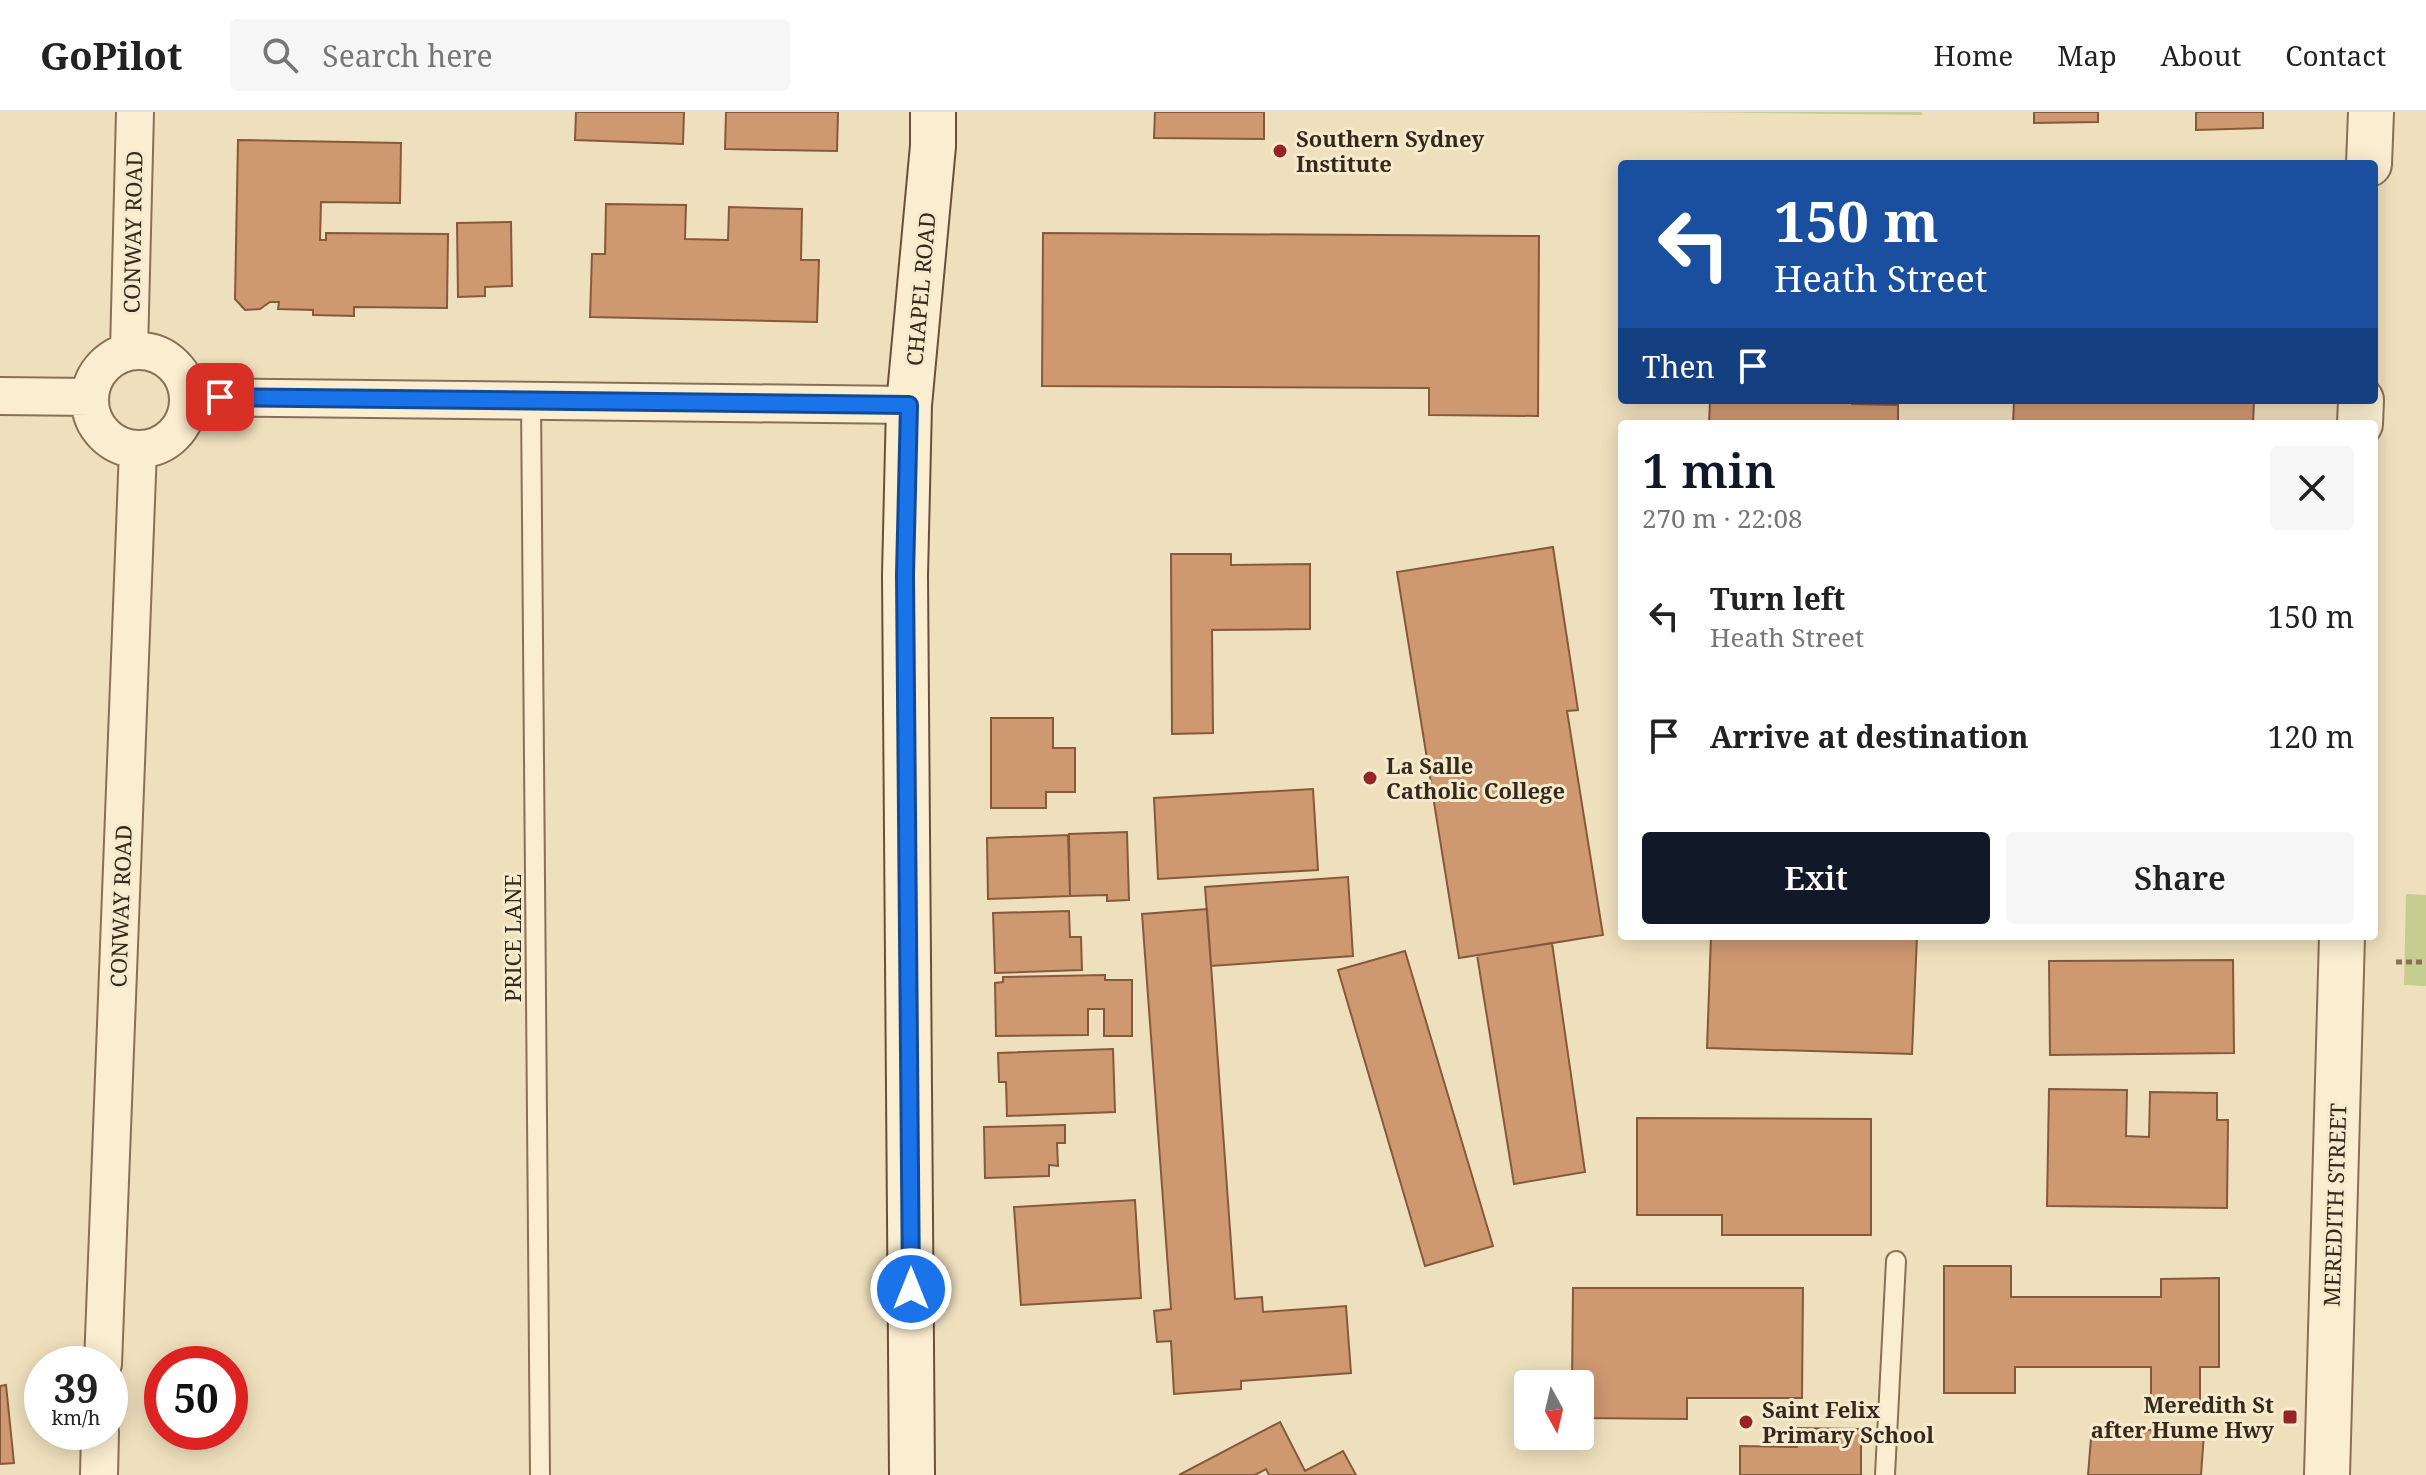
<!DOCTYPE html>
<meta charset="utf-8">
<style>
body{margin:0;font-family:"Noto Serif",serif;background:#f6f6f6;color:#222;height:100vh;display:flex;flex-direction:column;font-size:30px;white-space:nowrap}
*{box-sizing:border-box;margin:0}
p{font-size:26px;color:#767676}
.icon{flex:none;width:44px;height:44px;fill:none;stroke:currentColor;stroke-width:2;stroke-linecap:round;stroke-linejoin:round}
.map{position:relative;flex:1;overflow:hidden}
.panel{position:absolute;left:1618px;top:308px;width:760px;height:520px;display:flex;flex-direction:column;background:#fff;border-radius:8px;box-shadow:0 4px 20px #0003}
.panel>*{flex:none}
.hud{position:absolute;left:1618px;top:48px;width:760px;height:244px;border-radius:8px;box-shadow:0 4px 20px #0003;background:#1a4fa0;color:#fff;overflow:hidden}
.needle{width:52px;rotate:172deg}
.controls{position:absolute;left:1514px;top:1258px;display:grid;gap:16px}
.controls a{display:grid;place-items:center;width:80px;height:80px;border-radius:8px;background:#fff;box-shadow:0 4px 20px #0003;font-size:40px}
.speed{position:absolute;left:24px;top:1234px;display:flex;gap:16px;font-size:40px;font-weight:700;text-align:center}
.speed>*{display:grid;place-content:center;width:104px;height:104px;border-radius:50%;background:#fff;box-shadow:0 4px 20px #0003;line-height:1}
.speed small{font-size:20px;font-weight:400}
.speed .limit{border:12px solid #d22;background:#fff;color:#111}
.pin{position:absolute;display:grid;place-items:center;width:68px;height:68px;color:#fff;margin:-34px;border-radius:16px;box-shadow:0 4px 12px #0006}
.me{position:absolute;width:88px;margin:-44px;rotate:0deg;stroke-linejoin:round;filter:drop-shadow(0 0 6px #0008)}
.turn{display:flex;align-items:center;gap:28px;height:168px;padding:0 24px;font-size:36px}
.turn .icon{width:104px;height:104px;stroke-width:2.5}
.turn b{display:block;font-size:56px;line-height:68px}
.then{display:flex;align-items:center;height:76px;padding:0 24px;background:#0003;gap:16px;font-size:30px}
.round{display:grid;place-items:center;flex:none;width:84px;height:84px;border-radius:8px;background:#f6f6f6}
.overview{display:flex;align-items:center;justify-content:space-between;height:136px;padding:0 24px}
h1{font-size:48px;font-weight:600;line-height:60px;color:#111827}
.button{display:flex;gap:16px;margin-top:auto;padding:16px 24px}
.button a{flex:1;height:92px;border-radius:8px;background:#111827;color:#fff;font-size:32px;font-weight:600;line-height:92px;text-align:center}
.button a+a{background:#f6f6f6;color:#222}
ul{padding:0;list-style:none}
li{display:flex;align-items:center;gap:24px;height:120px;padding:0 24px}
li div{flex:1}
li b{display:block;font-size:30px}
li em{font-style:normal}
header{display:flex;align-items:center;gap:48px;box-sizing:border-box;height:112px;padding:0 40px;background:#fff;border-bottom:2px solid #e0e0e0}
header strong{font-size:38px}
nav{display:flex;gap:44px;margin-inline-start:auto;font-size:28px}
.search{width:560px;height:72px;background:#f6f6f6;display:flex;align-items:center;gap:20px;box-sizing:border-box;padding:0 28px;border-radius:8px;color:#767676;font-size:30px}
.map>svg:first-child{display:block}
</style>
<header>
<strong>GoPilot</strong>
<div class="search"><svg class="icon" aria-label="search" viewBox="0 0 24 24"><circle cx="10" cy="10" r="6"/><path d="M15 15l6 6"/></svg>Search here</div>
<nav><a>Home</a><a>Map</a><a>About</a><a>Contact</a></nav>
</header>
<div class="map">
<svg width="2426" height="1363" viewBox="0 0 2426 1363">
<rect width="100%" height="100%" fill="#efe0bd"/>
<!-- green -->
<path fill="#c6cd91" d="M1683,0H1922V3Z
M2406,782L2426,783V874L2404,873Z"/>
<!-- building -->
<path fill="#ce9871" stroke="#87593b" stroke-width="2" d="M576,0H684L683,32L575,28Z
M726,0H838L837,39L725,37Z
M1155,0H1264V27L1154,26Z
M2034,0H2098V10L2034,11Z
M2196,0H2263V16L2196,18Z
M238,28L401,31L400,91L321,90L320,128H326V121L448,122L447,196L354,195V204L313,203V198L278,197L279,190H270L260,197L245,198L235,187Z
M606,92L686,93L685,127L728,128L729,95L802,97L801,148H819L817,210L590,205L592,142H605Z
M511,110L512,174L485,175V184L458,185L457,111Z
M1043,121L1539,124L1538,304L1429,303V276L1042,274Z
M1710,288H1852V292L1898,293V312H1709Z
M2014,288H2254L2253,312H2013Z
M1553,435L1578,598L1567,599L1603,823L1459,846L1397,460Z
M1171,442H1231V453L1310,452V517L1212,518L1213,621L1172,622Z
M991,606H1053V636H1075V680H1046V696H991Z
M1313,677L1318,758L1158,767L1154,686Z
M1127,720L1129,788L1107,789V783L1070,784L1069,722Z
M1068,723L1070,784L988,787L987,726Z
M1348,765L1353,844L1211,854L1205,775Z
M1207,797L1235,1187L1262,1185L1263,1200L1346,1194L1351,1261L1241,1269V1277L1174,1282L1171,1229L1157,1230L1154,1199L1171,1197L1142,802Z
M1069,799L1070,825H1081L1082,858L995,861L993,801Z
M1711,824H1917L1912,942L1707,936Z
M1552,831L1585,1060L1514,1072L1477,843Z
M1405,839L1493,1134L1425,1154L1338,858Z
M2233,848L2234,941L2050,943L2049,849Z
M1105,863V868H1132V924H1104V897H1088V923L996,924L995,871L1003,870V865Z
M1113,937L1115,1000L1007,1004L1006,970H999L998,941Z
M2049,977L2127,978L2126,1024L2149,1025L2150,980L2217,981V1008H2228L2227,1096L2047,1094Z
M1637,1006L1871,1007V1123H1722V1103H1637Z
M1065,1013V1031H1057L1058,1054L1049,1053V1064L985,1066L984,1015Z
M1135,1088L1141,1186L1021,1193L1014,1095Z
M1944,1154H2011V1185H2161V1167L2219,1166V1255H2200V1288L2151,1289V1255H2015V1281H1944Z
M1573,1176H1803L1802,1286H1687V1307L1580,1306V1272H1572Z
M6,1273L14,1351L0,1352V1274Z
M1280,1310L1305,1359L1343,1339L1356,1363H1269L1266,1357L1255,1363H1179Z
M2092,1314L2204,1322L2201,1363H2088Z
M1798,1316L1861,1317V1363H1740V1334L1797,1335Z"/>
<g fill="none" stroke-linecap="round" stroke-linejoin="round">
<!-- service casing -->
<g stroke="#877056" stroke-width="22">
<path id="service" d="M531,289L540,1363
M1885,1363L1896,1149"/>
</g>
<!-- minor casing -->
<g stroke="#877056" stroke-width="40">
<path id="minor" d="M90 288a49 49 0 1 1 98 0a49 49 0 1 1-98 0Z
M129,239L135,0
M0,284L90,285
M189,285L909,293
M103,1252L138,337
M99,1363L100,1320"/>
</g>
<!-- tertiary casing -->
<g stroke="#877056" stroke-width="48">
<path id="tertiary" d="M2369,52L2371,0
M2360,312L2361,288
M2327,1363L2342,824"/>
</g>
<!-- secondary casing -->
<g stroke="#685139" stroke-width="48">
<path id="secondary" d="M912,1363L905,463L909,293L933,34V0"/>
</g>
<!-- path -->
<path stroke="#877056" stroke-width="5" stroke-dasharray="6 4" stroke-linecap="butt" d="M2396,850H2426"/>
<!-- service -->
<use href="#service" stroke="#faedd0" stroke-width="18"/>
<!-- minor -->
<use href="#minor" stroke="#faedd0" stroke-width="36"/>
<!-- tertiary -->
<use href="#tertiary" stroke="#faedd0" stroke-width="44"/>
<!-- secondary -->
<use href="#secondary" stroke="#faedd0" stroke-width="44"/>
</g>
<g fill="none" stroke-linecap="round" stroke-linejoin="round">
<!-- route casing -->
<g stroke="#114b97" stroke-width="20">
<path id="route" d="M220,285L909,293L905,463L911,1177"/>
</g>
<!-- route -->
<use href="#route" stroke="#1a73e8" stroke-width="14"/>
</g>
<!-- markers -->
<g fill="#972425" stroke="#f6eacd" stroke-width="3">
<circle cx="1280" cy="39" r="8"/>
<circle cx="1370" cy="666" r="8"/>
<rect x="2282" y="1297" width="16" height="16" rx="4"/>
<circle cx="1746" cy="1310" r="8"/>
</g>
<g text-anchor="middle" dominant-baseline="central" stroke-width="6" stroke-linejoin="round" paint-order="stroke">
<!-- poi labels -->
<g font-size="22" font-weight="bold" fill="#36281b" stroke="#f6eacd" text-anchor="start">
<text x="1296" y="26">Southern Sydney<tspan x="1296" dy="25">Institute</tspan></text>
<text x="1386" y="653">La Salle<tspan x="1386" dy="25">Catholic College</tspan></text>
<text x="2274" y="1292" text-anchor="end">Meredith St<tspan x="2274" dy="25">after Hume Hwy</tspan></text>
<text x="1762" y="1297">Saint Felix<tspan x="1762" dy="25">Primary School</tspan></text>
</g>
<!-- street labels -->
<g font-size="22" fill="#36281b" stroke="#f6eacd">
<text transform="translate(132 120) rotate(-89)">CONWAY ROAD</text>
<text transform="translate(920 177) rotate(-85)">CHAPEL ROAD</text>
<text transform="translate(120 794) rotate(-88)">CONWAY ROAD</text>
<text transform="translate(512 826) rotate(-90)">PRICE LANE</text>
<text transform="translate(2334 1093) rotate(-88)">MEREDITH STREET</text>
</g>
</g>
</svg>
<div class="controls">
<a><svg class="needle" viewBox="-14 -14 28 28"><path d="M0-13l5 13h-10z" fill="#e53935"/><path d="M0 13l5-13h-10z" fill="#767676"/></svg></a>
</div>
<div class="speed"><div>39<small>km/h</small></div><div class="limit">50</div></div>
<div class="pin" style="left:220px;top:285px;background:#d93025"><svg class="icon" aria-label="arrive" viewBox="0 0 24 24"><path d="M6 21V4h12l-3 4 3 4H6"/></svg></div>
<svg class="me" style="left:911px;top:1177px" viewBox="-20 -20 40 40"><circle r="17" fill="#1a73e8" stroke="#fff" stroke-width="3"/><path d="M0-11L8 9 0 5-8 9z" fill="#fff"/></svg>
<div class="hud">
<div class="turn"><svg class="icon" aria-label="left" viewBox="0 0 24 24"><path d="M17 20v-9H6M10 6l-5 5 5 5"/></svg><div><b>150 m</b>Heath Street</div></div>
<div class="then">Then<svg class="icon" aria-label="arrive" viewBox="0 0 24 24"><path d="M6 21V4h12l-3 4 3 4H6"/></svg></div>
</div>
<section class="panel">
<div class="overview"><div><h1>1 min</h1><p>270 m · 22:08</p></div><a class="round"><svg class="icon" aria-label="close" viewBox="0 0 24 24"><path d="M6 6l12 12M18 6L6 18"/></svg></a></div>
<ul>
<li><svg class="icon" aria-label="left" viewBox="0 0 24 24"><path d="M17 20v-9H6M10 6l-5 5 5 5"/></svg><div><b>Turn left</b><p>Heath Street</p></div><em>150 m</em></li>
<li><svg class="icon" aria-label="arrive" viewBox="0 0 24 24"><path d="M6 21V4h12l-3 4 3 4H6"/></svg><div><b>Arrive at destination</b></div><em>120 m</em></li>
</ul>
<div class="button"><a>Exit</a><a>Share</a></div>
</section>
</div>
